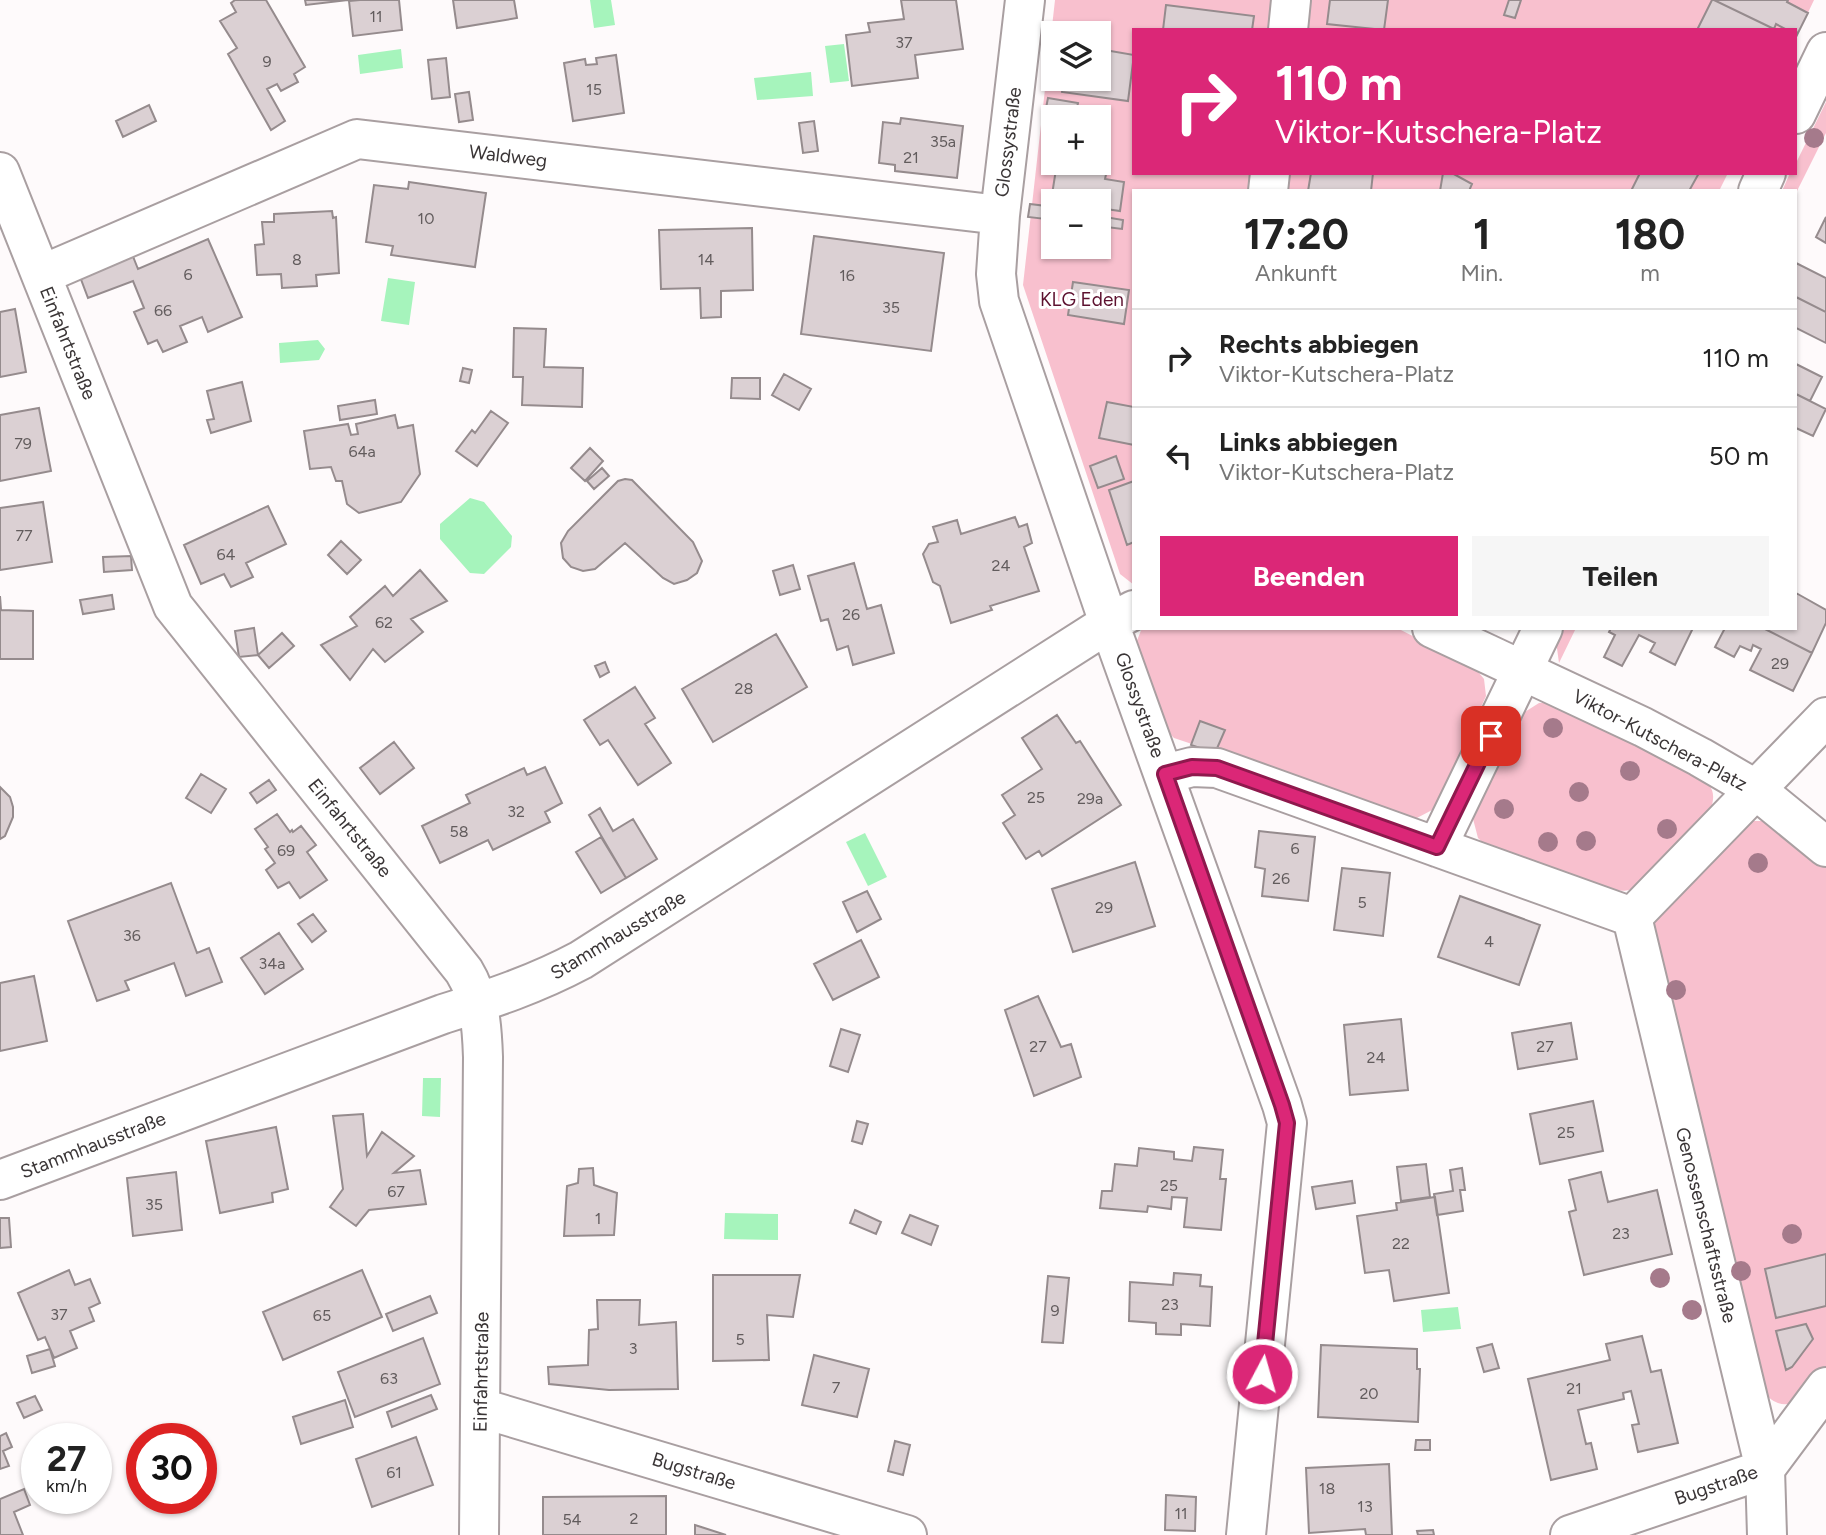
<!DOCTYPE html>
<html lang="de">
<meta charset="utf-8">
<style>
body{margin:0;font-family:Figtree,sans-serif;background:#f6f6f6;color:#222;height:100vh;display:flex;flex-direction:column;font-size:26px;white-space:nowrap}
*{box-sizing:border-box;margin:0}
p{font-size:23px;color:#767676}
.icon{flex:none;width:38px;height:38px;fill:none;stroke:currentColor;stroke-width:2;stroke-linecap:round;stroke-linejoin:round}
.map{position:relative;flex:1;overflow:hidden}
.drawer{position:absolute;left:1132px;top:189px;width:665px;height:441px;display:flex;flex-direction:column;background:#fff;border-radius:0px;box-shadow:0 2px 5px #0004}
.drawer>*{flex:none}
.top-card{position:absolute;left:1132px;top:28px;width:665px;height:147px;border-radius:0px;box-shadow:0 2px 5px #0004;background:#db2777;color:#fff;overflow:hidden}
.controls{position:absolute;left:1041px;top:21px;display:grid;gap:14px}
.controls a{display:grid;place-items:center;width:70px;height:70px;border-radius:0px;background:#fff;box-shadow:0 2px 5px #0004;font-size:35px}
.speed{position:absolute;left:21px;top:1423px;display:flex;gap:14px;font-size:35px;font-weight:700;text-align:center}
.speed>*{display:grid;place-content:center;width:91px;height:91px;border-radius:50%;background:#fff;box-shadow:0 2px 5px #0004;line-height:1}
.speed small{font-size:18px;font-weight:400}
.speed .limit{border:10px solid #d22;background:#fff;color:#111}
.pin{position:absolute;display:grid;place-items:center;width:60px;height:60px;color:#fff;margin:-30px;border-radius:14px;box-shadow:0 4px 10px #0006}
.me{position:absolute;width:77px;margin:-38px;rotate:6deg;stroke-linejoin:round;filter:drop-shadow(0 0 5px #0008)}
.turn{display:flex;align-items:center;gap:24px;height:147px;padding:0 28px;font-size:32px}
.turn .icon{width:91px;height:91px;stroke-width:2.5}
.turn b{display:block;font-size:49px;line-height:60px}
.eta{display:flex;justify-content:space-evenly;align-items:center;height:119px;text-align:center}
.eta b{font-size:42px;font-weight:700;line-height:49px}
.cta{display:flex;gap:14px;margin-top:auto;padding:14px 28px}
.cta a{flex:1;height:80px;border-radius:0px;background:#db2777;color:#fff;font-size:28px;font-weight:700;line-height:80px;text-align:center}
.cta a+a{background:#f6f6f6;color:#222}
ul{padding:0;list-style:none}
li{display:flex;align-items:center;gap:21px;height:98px;padding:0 28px;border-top:2px solid #e0e0e0}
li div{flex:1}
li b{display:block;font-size:26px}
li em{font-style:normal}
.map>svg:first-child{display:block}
</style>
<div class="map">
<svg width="1826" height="1535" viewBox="0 0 1826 1535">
<rect width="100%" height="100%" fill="#fefafb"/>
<!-- green -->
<path fill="#f8c0ce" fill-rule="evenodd" d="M1055,0H1273L1270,30H1134V173H1253L1251,191H1134V585L1120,574L1023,285ZM1054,33H1099V79H1054ZM1054,117H1099V163H1054ZM1054,201H1099V247H1054Z
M1309,0H1814L1796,38V30H1305Z
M1826,102V133L1796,193V191H1782L1790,173H1796V163Z
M1289,173H1728L1719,191H1287Z
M1142,628H1397L1475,668L1484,679L1486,696L1439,802L1434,809L1415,819L1174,738L1167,731L1136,643Z
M1562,628H1576L1559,663L1556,641Z
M1550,702L1698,774C1709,784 1716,789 1712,805C1696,822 1648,883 1629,890C1608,897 1511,855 1486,846L1478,838L1472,815L1523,713L1539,703Z
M1744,821H1771L1826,864V1367C1808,1390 1791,1423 1762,1391L1652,927L1655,917Z"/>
<!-- water -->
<path fill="#a6f4bc" d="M590,0H611L615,25L594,28Z
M844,44L849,81L830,83L825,46Z
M401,49L403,68L360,74L358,55Z
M811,72L813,96L757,100L754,78Z
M388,278L415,282L409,325L381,321Z
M318,340L325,349L319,360L280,363L279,343Z
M470,498L484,502L512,536L511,547L484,574L470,573L440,539V524Z
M865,833L887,877L868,886L846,842Z
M423,1078H441L440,1117L422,1116Z
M725,1213L778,1214V1240L724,1239Z
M1458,1307L1461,1329L1423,1332L1421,1310Z"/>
<!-- building -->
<path fill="#dbd0d3" stroke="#958b8d" stroke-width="2" d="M235,0H266L305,67L294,74L298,82L281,91L277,84L267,89L285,121L271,130L228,54L237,48L220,21L236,12L231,3Z
M305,0H348L306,5Z
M360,0H399L402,30L353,36L349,1Z
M453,0H514L517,18L457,28Z
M901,0H956L963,49L915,55L918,78L852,86L846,35L870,32L868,23L904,19Z
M1330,0H1388L1384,30L1327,24Z
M1509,0H1521L1515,18L1504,15Z
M1712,0H1714L1774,29L1697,30Z
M1714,0H1788L1787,2L1808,13L1797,35L1796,30H1787L1776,24L1774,29Z
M1166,5L1254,16L1252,30H1163Z
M1099,49L1134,55L1128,101L1062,92L1064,79H1099Z
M616,55L624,113L573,121L564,63L585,59L586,65L597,64L596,58Z
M446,58L450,97L432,99L428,60Z
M469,92L473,120L459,122L455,94Z
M1048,98L1078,103L1075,117H1054V120L1044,118Z
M149,105L156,121L123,137L116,121Z
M901,118L963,126L957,178L895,171V165L879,163L883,122L900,124Z
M814,121L818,151L803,153L799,123Z
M1057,163L1107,170L1105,179L1124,182L1120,211L1099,208V201H1051Z
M1311,173H1373L1371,191H1308Z
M1443,173H1452L1472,184L1469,191H1440Z
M1640,173H1699L1689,191H1631Z
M409,182L486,193L475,267L391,255L393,246L366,242L374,185L408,189Z
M1030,204L1054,207V220L1028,217Z
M332,211L333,218L336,217L339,273L316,275L317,286L282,288L281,274L257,275L255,245L264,244L262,222H274V214Z
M1099,216L1123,220L1122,229L1099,226Z
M1826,217V243L1816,237Z
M752,228L753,290L721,291V317L701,318L700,288L661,289L659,230Z
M814,236L944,253L931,351L801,334Z
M208,239L242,317L208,332L202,317L180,326L187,342L163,352L157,340L148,344L134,312L144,308L133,281L88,298L79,274L132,254L138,269Z
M1796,263L1826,278V312L1796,297Z
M1073,282L1129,290L1124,324L1068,315Z
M1796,297L1826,312V343L1796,328Z
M15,309L26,372L0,377V312Z
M514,328L546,329L544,367L583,368L582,407L522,405L523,377H513Z
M1796,364L1822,377L1810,401L1796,394Z
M463,368L472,370L469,383L460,381Z
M784,374L811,389L799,410L772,395Z
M732,378H760V399L731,398Z
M242,382L251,421L211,433L207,420L214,419L207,391Z
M1796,394L1826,409L1813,436L1796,428Z
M375,400L377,414L340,420L338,406Z
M1107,402L1134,407V445L1099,438Z
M39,408L51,471L0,481V415Z
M491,411L508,423L477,466L456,451L472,430L475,433Z
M395,415L398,428L413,425L420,474L401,502L359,513L347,504L342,481H336L331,467L310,469L304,431L348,424L351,435L358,434L356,424Z
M590,448L603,461L585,481L571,468Z
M1116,456L1124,479L1098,488L1090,466Z
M602,468L609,476L594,489L587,481Z
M625,479L632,480L693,542L702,561L697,573L687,580L674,584L663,578L625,543L595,569L583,571L571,567L563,558L561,543L568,531L618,481Z
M1134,481V542L1127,545L1109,490Z
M43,502L52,562L0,570V508Z
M268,506L286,544L246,563L253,577L231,587L224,574L201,584L184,545Z
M1015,517L1019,527L1027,524L1032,543L1024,547L1039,591L990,606L992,610L951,623L940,586L933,582L923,554L929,544L938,542L933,527L957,520L961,534Z
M341,541L361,560L347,574L328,555Z
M131,556L132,570L104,572L103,557Z
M854,563L867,609L881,605L894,653L853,665L848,646L837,650L828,619L821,621L808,576Z
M793,565L800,589L780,595L773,571Z
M420,570L447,601L411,619L423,632L385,662L373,649L350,680L321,645L357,626L350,617L385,586L393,596Z
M1796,593L1826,610V623L1812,653L1763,628H1796Z
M112,595L114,609L83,614L80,600Z
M0,596L1,610L33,611V659H0Z
M254,628L258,655L239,657L235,631Z
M1611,628H1693L1675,665L1650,652L1655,643L1639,635L1622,666L1604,657L1615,635L1609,632Z
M1725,628H1763L1812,653L1793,691L1750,670L1761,649L1753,645L1751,651L1740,646L1734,657L1715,647Z
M282,633L294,646L269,668L258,655Z
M776,634L807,687L713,742L682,689Z
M605,662L609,672L600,677L595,666Z
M635,687L655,718L645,724L671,763L638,785L608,740L600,745L584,720Z
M1057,715L1076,743L1080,741L1121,805L1042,856L1039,851L1026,859L1003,823L1015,815L1002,795L1042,769L1022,738Z
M1200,721L1225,730L1215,753L1191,745Z
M394,742L414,768L380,794L360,768Z
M545,767L562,803L545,812L550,822L493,850L488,840L440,863L422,826L470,803L466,795L524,768L527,775Z
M201,774L226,789L211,813L186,798Z
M269,780L276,790L257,803L250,793Z
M0,787L10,797L13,807V817L5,836L0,839Z
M600,808L613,831L633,819L657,859L626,878L589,815Z
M277,814L290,832L292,830L293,832L301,826L316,845L307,852L327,880L300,898L289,882L278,888L266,870L275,863L265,849L268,847L255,829Z
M1259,831L1315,837L1308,901L1262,896L1265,869L1255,867Z
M601,837L626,878L601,893L576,852Z
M1135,862L1155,926L1073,952L1052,889Z
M1342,868L1390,873L1383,936L1334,930Z
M171,883L197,953L209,948L222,982L186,996L174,963L125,981L129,990L97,1001L68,921Z
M867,891L881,919L857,932L843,902Z
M1460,896L1540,925L1519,985L1438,957Z
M313,914L326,931L312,942L298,924Z
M279,933L303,969L265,994L241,958Z
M861,940L879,977L833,1000L814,964Z
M34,976L47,1041L0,1051V983Z
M1038,996L1061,1047L1071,1044L1081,1077L1034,1096L1005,1010Z
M1401,1019L1408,1090L1350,1095L1344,1025Z
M1571,1023L1577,1059L1518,1069L1512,1033Z
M841,1029L860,1035L848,1072L830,1066Z
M1593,1101L1603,1151L1540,1164L1530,1114Z
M363,1114L367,1156L382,1132L414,1156L394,1173L420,1170L426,1204L369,1210L356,1226L330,1207L343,1189L333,1116Z
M857,1121L868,1124L862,1144L852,1141Z
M276,1127L288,1189L272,1193L273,1202L220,1213L206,1141Z
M1194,1147L1223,1150L1220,1179H1226L1221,1230L1184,1227L1187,1198L1172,1197L1171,1209L1148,1206L1147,1212L1100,1208L1102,1191H1112L1115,1164L1137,1166L1139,1148L1174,1152V1159L1192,1161Z
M1426,1164L1430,1197L1401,1201L1397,1167Z
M593,1168L594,1185L617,1193L614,1235L564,1236L567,1186L578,1183L579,1169Z
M1462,1168L1465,1190H1460L1463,1211L1437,1215L1434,1194L1453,1191L1450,1170Z
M176,1172L182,1230L133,1236L127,1178Z
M1601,1172L1608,1202L1657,1190L1672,1254L1584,1275L1569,1212L1576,1210L1569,1180Z
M1352,1181L1355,1203L1316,1209L1312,1187Z
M1435,1197L1449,1293L1394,1301L1389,1270L1365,1273L1357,1216L1397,1210L1396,1203Z
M855,1210L881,1222L876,1234L850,1223Z
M910,1215L938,1226L931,1245L902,1233Z
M0,1218H9L11,1247L0,1248Z
M1826,1254V1306L1776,1318L1765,1269Z
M69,1270L75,1285L90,1279L100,1303L89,1308L94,1321L70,1331L77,1348L54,1358L45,1337L38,1340L18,1293Z
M362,1270L382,1317L283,1360L263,1312Z
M1174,1273L1201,1275L1200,1286L1212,1287L1210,1326L1181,1324V1335L1156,1334V1323L1129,1321L1130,1282L1173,1285Z
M713,1275H800L793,1317L767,1315L769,1360L713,1361Z
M1048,1276L1069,1278L1063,1343L1042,1342Z
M430,1296L437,1313L393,1331L386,1314Z
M597,1300H640L639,1325L676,1322L678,1389L609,1390L549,1384L548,1367L588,1365L589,1330L598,1329Z
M1806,1324L1813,1339L1792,1367L1786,1370L1776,1331Z
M1642,1336L1651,1372L1661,1370L1678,1443L1638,1452L1632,1425L1639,1424L1631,1391L1623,1393L1624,1399L1578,1410L1586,1444L1591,1443L1597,1469L1551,1480L1528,1379L1610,1360L1606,1344Z
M423,1338L440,1384L355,1417L338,1372Z
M1492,1344L1499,1368L1484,1372L1477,1348Z
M1321,1345L1417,1349V1369H1420L1418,1422L1318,1417Z
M50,1349L55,1366L32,1373L27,1356Z
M814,1355L869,1369L857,1417L802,1405Z
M431,1395L437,1409L392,1427L387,1412Z
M35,1396L42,1410L24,1418L17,1403Z
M345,1400L353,1427L301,1444L293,1417Z
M6,1433L12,1447L3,1451L9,1466L0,1469V1436Z
M416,1437L433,1485L372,1507L356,1459Z
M1416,1440H1430V1450H1415Z
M895,1441L910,1445L903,1475L888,1471Z
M1389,1464L1392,1535H1366L1365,1529L1309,1533L1306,1468Z
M24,1489L30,1505L14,1512L23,1535H0V1499Z
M1166,1495L1196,1497L1195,1531L1165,1530Z
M666,1496V1535H543V1497Z
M695,1525L726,1535H695Z
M1433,1530L1434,1535H1418L1417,1531Z"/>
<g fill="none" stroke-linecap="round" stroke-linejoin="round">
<!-- minor casing -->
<g stroke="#a99fa1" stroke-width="42">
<path id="minor" d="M1025,0L1000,215L996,274L999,301L1109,623L1282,1105L1287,1123L1246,1535
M1288,30L1291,0
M1796,114L1826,52
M0,172L173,606L464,971C480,997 482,1027 483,1057L479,1535
M1268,191L1270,173
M1758,191L1766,173
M41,275L357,139L1000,215
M1432,628L1643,727L1700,757L1755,789L1826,847
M1165,774L1192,767L1217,768L1632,917
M1437,847L1543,628
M1632,917L1765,1469L1767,1535
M1632,917L1826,717
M0,1180L443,1014C491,999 536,984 581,960L1109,623L1134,610
M481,1408L907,1535
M1570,1535L1765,1469L1826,1387"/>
</g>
<!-- minor -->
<use href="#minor" stroke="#fff" stroke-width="38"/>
</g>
<!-- trees -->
<g fill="#a57a8b">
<circle cx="1814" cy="138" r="10"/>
<circle cx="1553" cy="728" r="10"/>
<circle cx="1630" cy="771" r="10"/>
<circle cx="1579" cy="792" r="10"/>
<circle cx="1504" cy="809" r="10"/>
<circle cx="1667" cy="829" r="10"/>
<circle cx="1586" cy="841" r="10"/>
<circle cx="1548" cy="842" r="10"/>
<circle cx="1758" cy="863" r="10"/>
<circle cx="1676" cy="990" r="10"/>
<circle cx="1792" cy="1234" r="10"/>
<circle cx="1741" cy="1271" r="10"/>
<circle cx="1660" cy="1278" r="10"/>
<circle cx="1692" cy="1310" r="10"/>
</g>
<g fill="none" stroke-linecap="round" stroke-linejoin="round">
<!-- route casing -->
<g stroke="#8e194d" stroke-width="18">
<path id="route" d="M1262,1374L1287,1123L1282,1105L1165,774L1192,767L1217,768L1437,847L1491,736"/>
</g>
<!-- route -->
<use href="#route" stroke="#db2777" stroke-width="12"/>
</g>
<g text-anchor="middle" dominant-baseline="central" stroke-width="6" stroke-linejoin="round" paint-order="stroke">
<!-- number labels -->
<g font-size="16" fill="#625c5d">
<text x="376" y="16">11</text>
<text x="904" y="42">37</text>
<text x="267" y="61">9</text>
<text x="594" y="89">15</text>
<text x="943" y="141">35a</text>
<text x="911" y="157">21</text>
<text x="426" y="218">10</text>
<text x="297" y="259">8</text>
<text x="706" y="259">14</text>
<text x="188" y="274">6</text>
<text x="847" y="275">16</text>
<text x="891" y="307">35</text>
<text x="163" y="310">66</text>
<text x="23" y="443">79</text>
<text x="362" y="451">64a</text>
<text x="24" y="535">77</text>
<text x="226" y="554">64</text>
<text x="1001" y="565">24</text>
<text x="851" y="614">26</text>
<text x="384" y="622">62</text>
<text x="1780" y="663">29</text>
<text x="744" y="688">28</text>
<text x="1036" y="797">25</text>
<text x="1090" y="798">29a</text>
<text x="516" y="811">32</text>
<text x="459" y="831">58</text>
<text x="1295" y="848">6</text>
<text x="286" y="850">69</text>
<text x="1281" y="878">26</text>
<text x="1362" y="902">5</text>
<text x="1104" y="907">29</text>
<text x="132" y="935">36</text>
<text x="1489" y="941">4</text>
<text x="272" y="963">34a</text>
<text x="1038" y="1046">27</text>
<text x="1545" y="1046">27</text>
<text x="1376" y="1057">24</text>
<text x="1566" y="1132">25</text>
<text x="1169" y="1185">25</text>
<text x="396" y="1191">67</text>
<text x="154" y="1204">35</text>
<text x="598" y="1218">1</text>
<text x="1621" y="1233">23</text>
<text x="1401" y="1243">22</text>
<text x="1170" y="1304">23</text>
<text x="1055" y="1310">9</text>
<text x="59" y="1314">37</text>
<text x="322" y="1315">65</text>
<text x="740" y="1339">5</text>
<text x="633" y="1348">3</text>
<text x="389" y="1378">63</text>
<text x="836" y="1387">7</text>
<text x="1574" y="1388">21</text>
<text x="1369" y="1393">20</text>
<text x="394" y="1472">61</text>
<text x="1327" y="1488">18</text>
<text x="1365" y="1506">13</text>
<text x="1181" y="1513">11</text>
<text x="634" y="1518">2</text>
<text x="572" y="1519">54</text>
</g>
<!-- street labels -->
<g font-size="19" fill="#3a3536" stroke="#fff">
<text transform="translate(1008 142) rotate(-83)">Glossystraße</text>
<text transform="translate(508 156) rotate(7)">Waldweg</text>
<text transform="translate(68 343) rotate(68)">Einfahrtstraße</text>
<text transform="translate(1140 705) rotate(70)">Glossystraße</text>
<text transform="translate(1660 740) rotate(28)">Viktor-Kutschera-Platz</text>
<text transform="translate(350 828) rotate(51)">Einfahrtstraße</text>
<text transform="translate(618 935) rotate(-31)">Stammhausstraße</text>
<text transform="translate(93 1145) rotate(-21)">Stammhausstraße</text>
<text transform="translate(1706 1225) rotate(76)">Genossenschaftsstraße</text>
<text transform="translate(481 1372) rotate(-89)">Einfahrtstraße</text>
<text transform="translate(694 1471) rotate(17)">Bugstraße</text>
<text transform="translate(1716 1485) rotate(-19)">Bugstraße</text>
</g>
<!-- park labels -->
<g font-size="19" fill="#5d112f" stroke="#fff">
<text x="1082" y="299">KLG Eden</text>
</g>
</g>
</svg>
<div class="controls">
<a><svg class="icon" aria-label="layers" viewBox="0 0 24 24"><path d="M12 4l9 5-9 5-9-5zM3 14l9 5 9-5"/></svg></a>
<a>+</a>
<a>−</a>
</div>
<div class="speed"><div>27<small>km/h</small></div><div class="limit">30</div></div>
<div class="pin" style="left:1491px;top:736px;background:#d93025"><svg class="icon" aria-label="arrive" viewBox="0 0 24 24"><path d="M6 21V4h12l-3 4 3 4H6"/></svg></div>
<svg class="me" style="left:1262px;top:1374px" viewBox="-20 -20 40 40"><circle r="17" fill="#db2777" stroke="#fff" stroke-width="3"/><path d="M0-11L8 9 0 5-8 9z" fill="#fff"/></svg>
<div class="top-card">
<div class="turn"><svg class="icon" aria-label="right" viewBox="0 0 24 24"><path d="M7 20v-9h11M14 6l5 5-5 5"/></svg><div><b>110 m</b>Viktor-Kutschera-Platz</div></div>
</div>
<section class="drawer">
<div class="eta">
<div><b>17:20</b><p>Ankunft</p></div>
<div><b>1</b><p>Min.</p></div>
<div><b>180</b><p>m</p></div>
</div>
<ul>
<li><svg class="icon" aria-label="right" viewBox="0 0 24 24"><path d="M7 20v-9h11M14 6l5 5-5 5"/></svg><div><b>Rechts abbiegen</b><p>Viktor-Kutschera-Platz</p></div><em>110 m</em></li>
<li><svg class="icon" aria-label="left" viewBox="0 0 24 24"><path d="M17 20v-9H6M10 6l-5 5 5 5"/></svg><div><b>Links abbiegen</b><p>Viktor-Kutschera-Platz</p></div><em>50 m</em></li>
</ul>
<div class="cta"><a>Beenden</a><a>Teilen</a></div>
</section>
</div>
